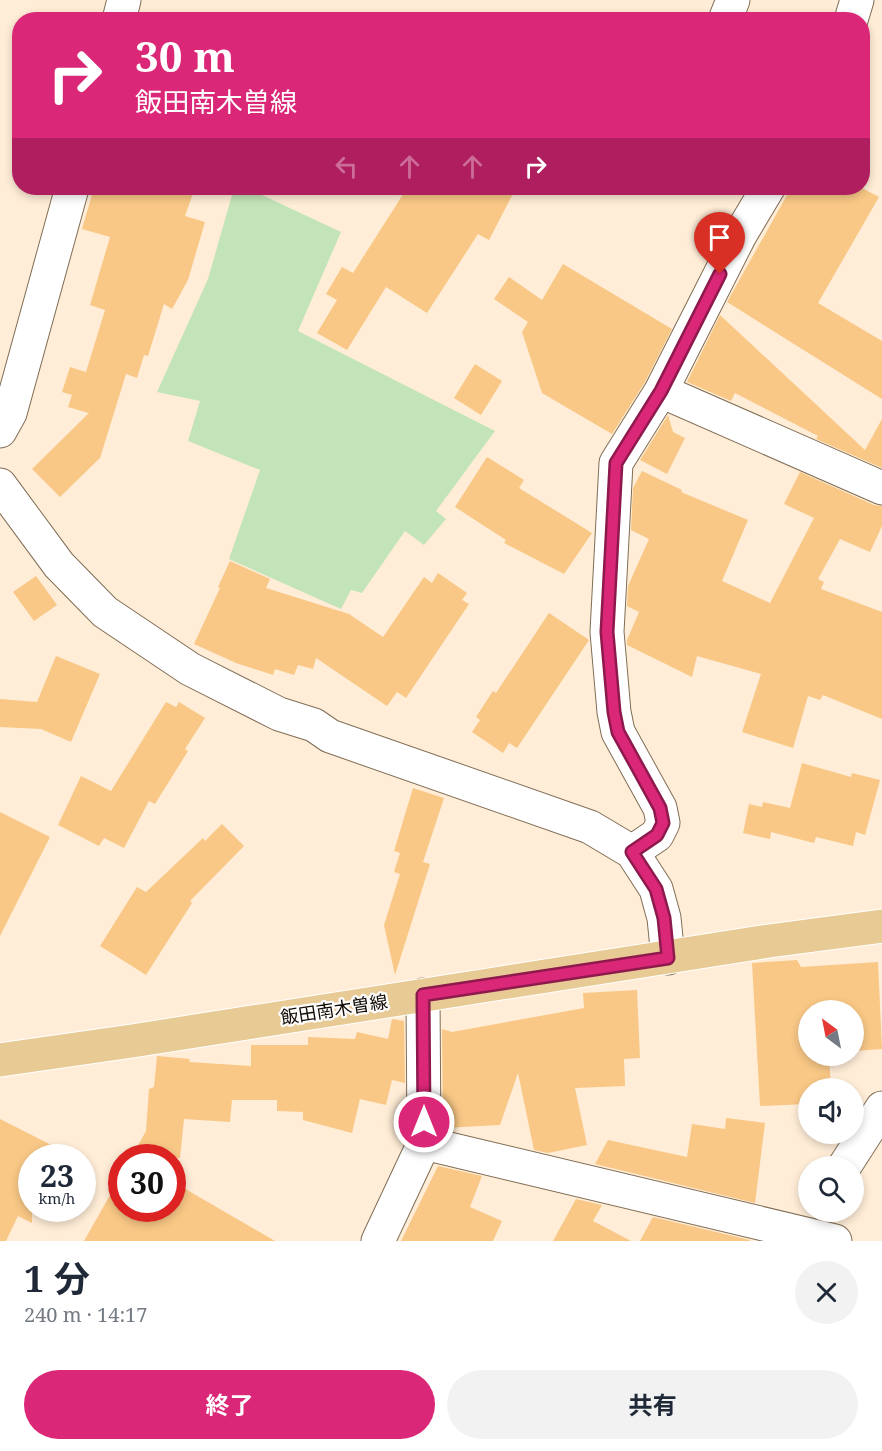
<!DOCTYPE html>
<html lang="ja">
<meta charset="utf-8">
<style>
body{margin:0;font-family:"Noto Serif","Noto Sans JP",serif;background:#f2f2f3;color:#1f2937;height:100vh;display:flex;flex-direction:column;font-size:22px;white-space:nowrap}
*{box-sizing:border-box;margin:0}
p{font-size:20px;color:#747a83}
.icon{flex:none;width:33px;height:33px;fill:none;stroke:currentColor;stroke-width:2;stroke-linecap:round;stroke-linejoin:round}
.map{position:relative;height:1241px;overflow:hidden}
.side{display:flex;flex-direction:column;background:#fff;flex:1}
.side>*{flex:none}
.guide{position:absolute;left:12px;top:12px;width:858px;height:183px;border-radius:24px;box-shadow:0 3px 9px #0003;background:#db2777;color:#fff;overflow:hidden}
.needle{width:39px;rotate:328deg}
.controls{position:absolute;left:798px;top:1000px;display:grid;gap:12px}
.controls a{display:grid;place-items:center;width:66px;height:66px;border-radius:50%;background:#fff;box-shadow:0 3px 9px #0003;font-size:30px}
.speed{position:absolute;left:18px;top:1144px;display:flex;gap:12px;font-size:30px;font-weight:700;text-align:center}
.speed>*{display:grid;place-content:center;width:78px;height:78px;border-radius:50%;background:#fff;box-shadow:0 3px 9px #0003;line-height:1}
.speed small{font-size:15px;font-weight:400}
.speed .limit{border:9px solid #d22;background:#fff;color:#111}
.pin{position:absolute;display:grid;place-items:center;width:51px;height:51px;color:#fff;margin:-62px -26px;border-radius:50% 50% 50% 0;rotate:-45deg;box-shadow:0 0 6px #0007}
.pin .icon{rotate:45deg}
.me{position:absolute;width:66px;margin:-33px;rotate:0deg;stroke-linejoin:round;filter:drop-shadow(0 0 4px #0008)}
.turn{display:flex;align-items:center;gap:21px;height:126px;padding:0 24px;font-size:27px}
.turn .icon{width:78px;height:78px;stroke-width:2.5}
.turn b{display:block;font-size:42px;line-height:51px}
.lanes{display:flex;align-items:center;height:57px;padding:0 24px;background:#0003;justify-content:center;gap:30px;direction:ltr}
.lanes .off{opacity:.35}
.round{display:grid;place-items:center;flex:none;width:63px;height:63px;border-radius:32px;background:#f2f2f3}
.overview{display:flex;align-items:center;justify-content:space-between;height:102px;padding:0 24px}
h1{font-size:36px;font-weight:700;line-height:45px}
.action{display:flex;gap:12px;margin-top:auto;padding:12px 24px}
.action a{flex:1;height:69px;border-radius:36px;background:#db2777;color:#fff;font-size:24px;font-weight:700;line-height:69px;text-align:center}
.action a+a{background:#f2f2f3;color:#1f2937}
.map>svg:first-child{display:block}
</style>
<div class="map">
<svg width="882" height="1241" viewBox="0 0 882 1241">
<rect width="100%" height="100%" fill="#ffedd7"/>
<!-- green -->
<path fill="#c3e4b9" d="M234,188H247L341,232L298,331L495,431L436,511L446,519L424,545L405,531L362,593L351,590L341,609L229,559L260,470L188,441L200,401L157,392L208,279Z"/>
<!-- building -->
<path fill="#f9c886" d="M94,188H195L185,216L205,222L188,280L172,309L164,304L148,356L144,355L137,378L126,374L100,458L60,497L32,469L89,413L68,407L72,395L62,392L70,367L86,372L105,310L90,305L110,237L82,229Z
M407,188H516L489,240L478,234L427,313L386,287L347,350L317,333L337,300L326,294L342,267L353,273Z
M791,188H862L879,197L818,303L882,341V399L727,302Z
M563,264L672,329L645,382L612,434L542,393L522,332L528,322L494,299L509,277L542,300Z
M720,315L865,450L882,419V468L816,439L818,436L735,393L731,401L687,382Z
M475,364L502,381L481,415L454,398Z
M668,415L673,432L685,438L667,474L640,460Z
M487,457L524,480L519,488L592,533L564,574L504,543L506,540L455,507Z
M642,471L682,490L681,492L748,520L722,581L770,603L814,518L784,504L800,472L874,505L882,506V526L870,552L840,539L818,579L824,582L821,589L882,612V719L823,695L820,700L808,696L793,748L742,732L761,674L697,656L692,677L627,645V640L639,612L627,606L628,586L649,539L631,530L633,488Z
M230,561L270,579L266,588L349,614L383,637L424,577L432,583L438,573L467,593L462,600L469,604L406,698L397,692L387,706L316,658L313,669L298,665L294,675L275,669L273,675L236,663L194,644L220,588L218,587Z
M36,576L57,605L34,621L13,592Z
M549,613L589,640L517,748L509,743L503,753L472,732L480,720L476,717L493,691L496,693Z
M56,656L100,674L71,742L41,729L0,727V699L37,702Z
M166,702L176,707L179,702L205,718L185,749L188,751L155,804L149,801L124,848L104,838L99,846L58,825L81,776L111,791Z
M802,763L851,777L852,773L880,780L865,835L856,832L853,846L816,837L814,843L771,832L770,839L743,833L749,804L762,807L763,802L790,808Z
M413,788L444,798L423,862L430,864L395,975L384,925L400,874L394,872L400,853L394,851Z
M0,812L50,837L0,936Z
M222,824L244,846L190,901L192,903L146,975L100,946L137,887L146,892L203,838L205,841Z
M797,960L801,967L878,962L882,1049L854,1051V1011H808V1056H829L831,1089H808V1104L760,1106L752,963Z
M637,990L640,1058L624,1059L625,1086L575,1088L587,1145L548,1153L534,1150L518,1073L500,1125L443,1128L442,1029L452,1032L584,1008L583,993Z
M392,1019L404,1021L405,1083L392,1080L386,1105L360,1099L352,1133L303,1120V1112L277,1111V1100H232L230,1122L184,1119L180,1158H131L146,1131L149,1089L154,1087L157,1056L190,1059L189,1062L251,1066V1045H308V1037L355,1039L357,1032L388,1039Z
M726,1118L765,1123L755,1203L595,1164L608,1140L687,1157L692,1124L725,1129Z
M0,1119L77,1158H32V1223L18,1216L6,1241H0Z
M438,1166L482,1176L470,1207L502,1221L493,1241H401Z
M122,1174V1209H172V1202L182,1187L275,1241H84Z
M576,1199L602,1205L593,1221L631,1241H553Z
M653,1217L750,1240V1241H640Z"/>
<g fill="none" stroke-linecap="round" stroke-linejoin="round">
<!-- minor casing -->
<g stroke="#806d55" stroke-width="35">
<path id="minor" d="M119,20L124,0
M725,20L733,0
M851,20L857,0
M661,391L882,488
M0,431L10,413L72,188
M0,485L59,565L105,612L190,669L279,714L314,725L330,736L590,827L632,852L656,889L664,918L668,958
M632,852L657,835L663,823L660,808L618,732L614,712L607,632L616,463L661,391L740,235L768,188
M424,1143L835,1241
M844,1167L882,1108
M378,1241L424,1143L423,995"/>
</g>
<!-- primary casing -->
<g stroke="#fff" stroke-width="35">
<path id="primary" d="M0,1060L132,1041L769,941L882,926"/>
</g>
<!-- minor -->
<use href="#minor" stroke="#fff" stroke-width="33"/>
<!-- primary -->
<use href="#primary" stroke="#e8ca94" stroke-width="33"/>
</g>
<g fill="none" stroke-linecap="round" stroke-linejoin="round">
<!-- route casing -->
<g stroke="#8e194d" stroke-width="15">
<path id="route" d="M424,1122L423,995L668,958L664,918L656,889L632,852L657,835L663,823L660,808L618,732L614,712L607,632L616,463L661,391L720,274"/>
</g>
<!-- route -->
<use href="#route" stroke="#db2777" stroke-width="10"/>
</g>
<g text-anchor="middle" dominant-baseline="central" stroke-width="4.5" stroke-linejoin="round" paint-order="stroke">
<!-- street labels -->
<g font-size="18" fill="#110a03" stroke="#fdfdfd">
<text transform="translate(334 1009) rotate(-9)">飯田南木曽線</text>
</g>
</g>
</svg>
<div class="controls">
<a><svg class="needle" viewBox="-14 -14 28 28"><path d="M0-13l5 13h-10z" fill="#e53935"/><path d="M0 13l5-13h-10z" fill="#747a83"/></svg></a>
<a><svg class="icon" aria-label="sound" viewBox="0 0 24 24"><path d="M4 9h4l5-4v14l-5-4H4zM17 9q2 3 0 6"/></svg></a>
<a><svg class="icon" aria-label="search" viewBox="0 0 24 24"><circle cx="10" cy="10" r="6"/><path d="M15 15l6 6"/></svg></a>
</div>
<div class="speed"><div>23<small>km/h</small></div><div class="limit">30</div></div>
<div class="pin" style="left:720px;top:274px;background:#d93025"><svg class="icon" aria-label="arrive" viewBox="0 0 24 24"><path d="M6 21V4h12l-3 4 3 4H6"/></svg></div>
<svg class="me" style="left:424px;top:1122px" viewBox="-20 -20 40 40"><circle r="17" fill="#db2777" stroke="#fff" stroke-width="3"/><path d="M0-11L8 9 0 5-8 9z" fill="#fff"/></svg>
<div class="guide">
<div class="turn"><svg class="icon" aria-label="right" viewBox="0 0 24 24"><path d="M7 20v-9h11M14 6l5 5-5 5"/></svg><div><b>30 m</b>飯田南木曽線</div></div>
<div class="lanes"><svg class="icon off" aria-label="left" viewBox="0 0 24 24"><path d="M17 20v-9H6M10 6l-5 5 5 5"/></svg><svg class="icon off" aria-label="ahead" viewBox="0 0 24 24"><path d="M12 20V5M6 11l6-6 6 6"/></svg><svg class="icon off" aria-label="ahead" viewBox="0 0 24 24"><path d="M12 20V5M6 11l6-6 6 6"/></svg><svg class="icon" aria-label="right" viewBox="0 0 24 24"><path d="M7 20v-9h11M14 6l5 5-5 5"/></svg></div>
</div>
</div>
<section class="side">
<div class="overview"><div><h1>1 分</h1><p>240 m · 14:17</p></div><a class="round"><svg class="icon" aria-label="close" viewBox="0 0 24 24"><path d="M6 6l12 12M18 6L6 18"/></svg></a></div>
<div class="action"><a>終了</a><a>共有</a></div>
</section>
